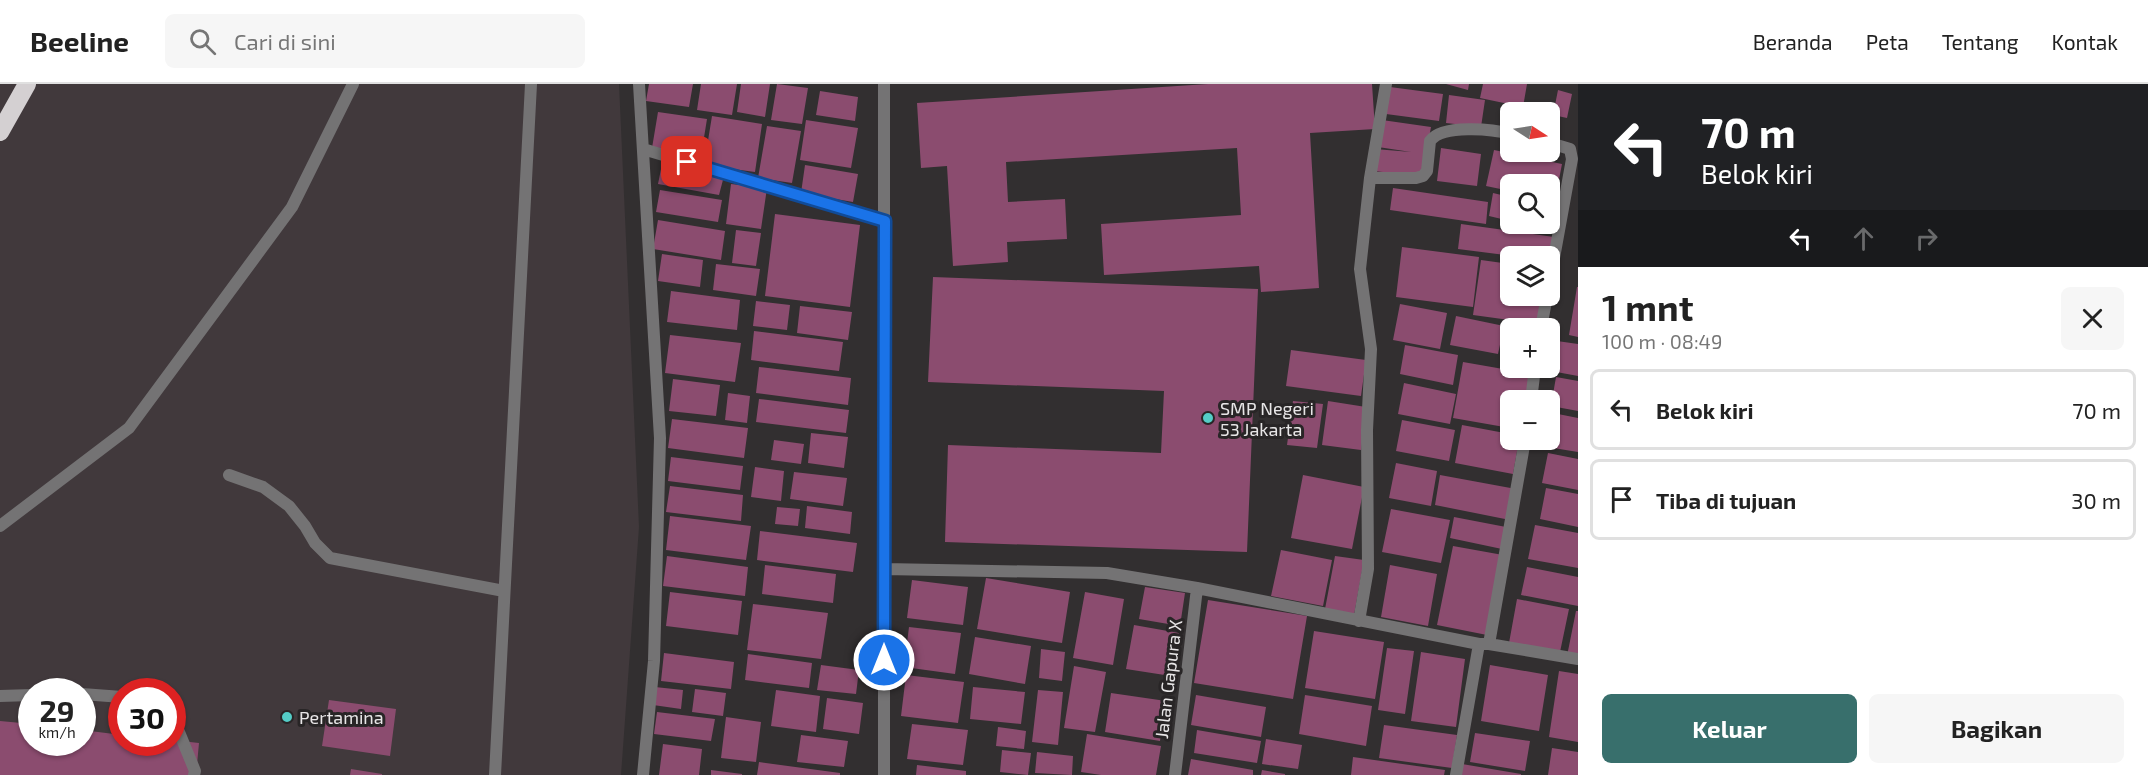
<!DOCTYPE html>
<html lang="id">
<meta charset="utf-8">
<style>
body{margin:0;font-family:"Exo 2",sans-serif;background:#f6f6f6;color:#222;height:100vh;display:flex;flex-direction:column;font-size:22px;white-space:nowrap}
*{box-sizing:border-box;margin:0}
p{font-size:20px;color:#767676}
.icon{flex:none;width:33px;height:33px;fill:none;stroke:currentColor;stroke-width:2;stroke-linecap:round;stroke-linejoin:round}
.map{position:relative;flex:1;overflow:hidden}
.details{display:flex;flex-direction:column;background:#fff;width:570px}
.details>*{flex:none}
.top-card{background:#202124;color:#fff;overflow:hidden}
.needle{width:39px;rotate:102deg}
.controls{position:absolute;left:1500px;top:18px;display:grid;gap:12px}
.controls a{display:grid;place-items:center;width:60px;height:60px;border-radius:9px;background:#fff;box-shadow:0 2px 4px #0004;font-size:30px}
.speed{position:absolute;left:18px;top:594px;display:flex;gap:12px;font-size:30px;font-weight:700;text-align:center}
.speed>*{display:grid;place-content:center;width:78px;height:78px;border-radius:50%;background:#fff;box-shadow:0 2px 4px #0004;line-height:1}
.speed small{font-size:15px;font-weight:400}
.speed .limit{border:9px solid #d22;background:#fff;color:#111}
.pin{position:absolute;display:grid;place-items:center;width:51px;height:51px;color:#fff;margin:-26px;border-radius:12px;box-shadow:0 3px 9px #0006}
.me{position:absolute;width:66px;margin:-33px;rotate:0deg;stroke-linejoin:round;filter:drop-shadow(0 0 4px #0008)}
.turn{display:flex;align-items:center;gap:21px;height:126px;padding:0 24px;font-size:27px}
.turn .icon{width:78px;height:78px;stroke-width:2.5}
.turn b{display:block;font-size:42px;line-height:51px}
.lanes{display:flex;align-items:center;height:57px;padding:0 24px;background:#0003;justify-content:center;gap:30px;direction:ltr}
.lanes .off{opacity:.35}
.round{display:grid;place-items:center;flex:none;width:63px;height:63px;border-radius:9px;background:#f6f6f6}
.summary{display:flex;align-items:center;justify-content:space-between;height:102px;padding:0 24px}
h1{font-size:36px;font-weight:700;line-height:45px}
.button{display:flex;gap:12px;margin-top:auto;padding:12px 24px}
.button a{flex:1;height:69px;border-radius:9px;background:#386f6c;color:#fff;font-size:24px;font-weight:700;line-height:69px;text-align:center}
.button a+a{background:#f6f6f6;color:#222}
ul{padding:0;list-style:none}
li{display:flex;align-items:center;gap:18px;height:81px;margin:0 12px 9px;padding:0 12px;border:3px solid #e0e0e0;border-radius:9px}
li div{flex:1}
li b{display:block;font-size:22px}
li em{font-style:normal}
header{display:flex;align-items:center;gap:36px;box-sizing:border-box;height:84px;padding:0 30px;background:#fff;border-bottom:2px solid #e0e0e0}
header strong{font-size:28px}
nav{display:flex;gap:33px;margin-inline-start:auto;font-size:21px}
.search{width:420px;height:54px;background:#f6f6f6;display:flex;align-items:center;gap:15px;box-sizing:border-box;padding:0 21px;border-radius:9px;color:#767676;font-size:22px}
main{display:flex;flex:1;min-height:0}
.map>svg:first-child{display:block}
</style>
<header>
<strong>Beeline</strong>
<div class="search"><svg class="icon" aria-label="search" viewBox="0 0 24 24"><circle cx="10" cy="10" r="6"/><path d="M15 15l6 6"/></svg>Cari di sini</div>
<nav><a>Beranda</a><a>Peta</a><a>Tentang</a><a>Kontak</a></nav>
</header>
<main>
<div class="map">
<svg width="1578" height="691" viewBox="0 0 1578 691">
<rect width="100%" height="100%" fill="#322f30"/>
<!-- built -->
<path fill="#41393c" fill-rule="evenodd" d="M0,0H619L639,443L621,691H0ZM32,608H82V658H32ZM122,608H172V658H122Z"/>
<!-- building -->
<path fill="#8b4c6f" d="M649,0H693L689,23L646,17Z
M701,0H737L732,31L697,26Z
M741,0H770L765,33L737,28Z
M777,0L808,4L802,40L771,36Z
M1208,0H1372L1375,45L1310,49L1319,204L1261,208L1259,182L1104,191L1101,140L1241,131L1237,64L1006,78L1008,118L1065,115L1067,155L1007,158L1008,178L953,182L947,82L921,84L917,19Z
M1446,0H1469L1468,6Z
M1483,0H1527L1523,23L1480,14Z
M1390,3L1443,10L1439,37L1386,30Z
M1558,6L1572,10L1567,34L1553,31Z
M820,7L858,13L855,37L816,31Z
M1449,11L1485,16L1481,43L1446,39Z
M658,28L707,35L701,72L652,64Z
M712,32L762,40L755,88L704,81Z
M1550,32L1559,34L1554,58L1550,57Z
M806,36L858,44L851,84L800,76Z
M1382,36L1431,43L1422,92L1373,87L1375,65L1411,68L1378,63Z
M767,42L801,47L792,99L758,94Z
M1441,64L1481,70L1477,102L1437,97Z
M1494,66L1562,80L1555,116L1550,115V100H1510V107L1486,102Z
M662,80L724,92L719,111L658,100Z
M805,81L858,90L853,118L801,109Z
M731,100L767,104L761,145L726,140Z
M1393,104L1488,118L1486,140L1390,126Z
M660,106L722,116L718,138L656,128Z
M1493,109L1510,113V137L1489,132Z
M1550,121L1561,124L1556,146L1529,141L1550,140Z
M775,130L860,141L850,223L765,212Z
M658,136L725,147L721,176L653,165Z
M1461,140L1554,153L1551,172H1513L1458,165Z
M736,146L761,149L756,182L732,179Z
M1402,163L1479,173L1473,223L1396,213Z
M662,170L703,176L700,203L658,197Z
M1481,176L1510,180V212H1543L1539,240L1473,231Z
M716,180L760,185L756,212L713,206Z
M933,193L1258,205L1247,468L945,458L948,361L1161,369L1164,307L928,298Z
M1577,203H1578V253L1569,251Z
M671,207L740,216L737,246L667,238Z
M756,217L790,221L787,246L753,242Z
M1400,220L1447,229L1440,265L1393,256Z
M800,222L852,228L848,256L797,249Z
M1456,232L1504,242L1498,270L1450,261Z
M1506,242L1510,243V276L1500,273Z
M754,247L843,258L839,287L751,276Z
M670,251L741,259L735,298L665,289Z
M1557,257L1578,260V292L1551,287Z
M1405,261L1458,271L1453,301L1400,290Z
M1291,266L1366,276L1361,312L1286,302Z
M1463,278L1532,290L1527,316H1510V344L1453,334Z
M759,283L851,294L848,321L756,309Z
M1556,293L1578,297V327L1551,322Z
M673,295L720,301L716,332L669,327Z
M1404,299L1456,310L1450,340L1398,330Z
M728,309L750,312L747,339L725,336Z
M759,315L849,326L846,349L756,338Z
M1293,317L1323,320L1317,364L1287,361Z
M1328,317L1366,323L1361,366L1322,361Z
M1553,329L1578,334V368L1547,363Z
M672,335L748,344L744,374L668,364Z
M1402,336L1455,346L1449,377L1396,367Z
M1462,341L1510,350V356H1519L1513,390L1455,379Z
M811,349L848,353L844,384L808,379Z
M774,356L804,360L801,380L771,376Z
M1548,369L1578,375V406L1542,399Z
M671,373L743,382L740,406L668,397Z
M1396,379L1437,387L1431,422L1389,414Z
M755,383L784,387L781,417L751,413Z
M794,388L847,394L843,422L790,415Z
M1303,391L1364,403L1352,465L1291,454Z
M1440,391L1516,405L1510,436L1435,421Z
M670,402L743,411L741,437L666,428Z
M1546,404L1578,410V443L1540,435Z
M807,422L852,428L850,450L805,444Z
M777,423L800,425L798,442L775,440Z
M1391,425L1450,436L1441,479L1382,468Z
M670,432L751,442L746,476L666,466Z
M1454,433L1506,443L1502,465L1450,454Z
M1535,441L1578,449V484L1528,475Z
M760,447L857,459L853,488L757,476Z
M1453,462L1503,471L1487,551L1437,541Z
M1281,466L1332,476L1323,522L1271,512Z
M667,472L748,483L745,512L663,502Z
M1335,472L1364,476L1354,531L1325,525Z
M765,481L836,490L833,519L762,510Z
M1390,481L1437,490L1428,542L1381,533Z
M1527,483L1578,493V522L1521,511Z
M986,494L1070,508L1062,559L977,545Z
M912,496L968,503L963,541L907,534Z
M1145,503L1185,509L1180,542L1139,535Z
M670,508L742,517L738,551L666,542Z
M1085,508L1124,515L1113,581L1073,574Z
M1517,515L1569,525L1560,568L1509,559Z
M1208,516L1307,532L1293,615L1194,599Z
M753,520L828,529L821,575L747,566Z
M1576,527H1578V574L1567,572Z
M1134,541L1179,549L1171,592L1126,585Z
M909,543L961,549L955,590L904,583Z
M1314,547L1384,558L1375,615L1305,604Z
M975,553L1031,562L1025,600L969,590Z
M1387,564L1414,567L1405,630L1378,626Z
M1041,565L1065,568L1062,597L1039,594Z
M1421,568L1465,575L1456,643L1411,637Z
M664,569L734,578L731,605L661,597Z
M748,570L812,579L809,604L745,596Z
M821,581L859,586L856,610L817,606Z
M1490,581L1548,591L1539,647L1481,637Z
M1074,582L1106,588L1095,648L1064,644Z
M1559,587L1578,590V658L1549,653Z
M906,591L964,598L958,639L901,632Z
M655,603L683,606L681,625L653,621Z
M973,603L1025,608L1021,640L970,635Z
M695,605L726,609L723,632L692,628Z
M776,606L820,612L816,648L771,642Z
M1038,606L1063,608L1058,661L1032,658Z
M1111,609L1166,617L1160,657L1105,648Z
M1196,611L1266,623L1261,653L1191,641Z
M1305,611L1372,622L1366,662L1299,650Z
M827,614L863,619L859,650L823,645Z
M329,616L396,625L390,672L322,662Z
M657,628L715,635L711,657L654,650Z
M726,633L761,638L756,678L721,674Z
M0,637L32,640V658H82V646L122,651V658H172V656L199,659L196,691H0Z
M912,640L968,646L963,681L907,675Z
M1384,641L1457,651L1452,684L1379,674Z
M998,643L1026,647L1024,665L996,662Z
M1197,646L1261,657L1257,679L1194,669Z
M1475,649L1530,657L1525,687L1470,678Z
M1087,650L1161,662L1156,691H1101L1081,688Z
M801,651L848,657L844,683L797,678Z
M1266,655L1302,661L1298,685L1262,680Z
M663,660L702,665L699,691H659Z
M1552,664L1578,668V691H1548Z
M1002,666L1031,669L1028,691L1000,688Z
M1037,668L1073,672L1072,691L1035,689Z
M1353,673L1445,686L1444,691H1351Z
M1191,675L1253,686V691H1188Z
M759,678L840,689V691H757Z
M1462,680L1521,690V691H1461Z
M917,681L966,687V691H916Z
M351,685L382,690V691H350Z
M711,686L742,690V691H711Z
M1262,686L1285,690V691H1261Z"/>
<g fill="none" stroke-linecap="round" stroke-linejoin="round">
<!-- lane -->
<path stroke="#747374" stroke-width="12" d="M229,391L263,403L289,422L305,442L315,459L330,474L504,507
M0,442L129,344L292,123L353,0
M82,610L122,613
M0,612L32,611
M172,643L179,648L195,687L194,691
M495,691L531,0"/>
<!-- street -->
<path stroke="#747374" stroke-width="12" d="M639,0L660,354L654,577L643,691
M1550,59L1570,65L1572,75L1550,196
M643,65L885,137
M1370,94H1416L1423,92L1427,87L1430,57C1442,40 1493,45 1510,50
M1541,244L1547,212
M1531,316L1535,284
M884,485L1107,489L1197,504L1479,560H1489L1578,575
M1359,537L1368,485L1367,346L1371,265L1360,185L1370,94L1386,0
M1489,560L1525,356
M884,691V0
M1175,691L1197,504
M1456,691L1479,560"/>
<!-- highway -->
<path stroke="#d4d0d2" stroke-width="18" d="M0,48L27,0"/>
</g>
<g fill="none" stroke-linecap="round" stroke-linejoin="round">
<!-- route casing -->
<g stroke="#114b97" stroke-width="15">
<path id="route" d="M687,78L885,137L884,576"/>
</g>
<!-- route -->
<use href="#route" stroke="#1a73e8" stroke-width="10"/>
</g>
<!-- markers -->
<g fill="#54cdc7" stroke="#282526" stroke-width="2">
<circle cx="1208" cy="334" r="6"/>
<circle cx="287" cy="633" r="6"/>
</g>
<g text-anchor="middle" dominant-baseline="central" stroke-width="6" stroke-linejoin="round" paint-order="stroke">
<!-- poi labels -->
<g font-size="18" fill="#e8e6e7" stroke="#282526" text-anchor="start">
<text x="1220" y="324">SMP Negeri<tspan x="1220" dy="21">53 Jakarta</tspan></text>
<text x="299" y="633">Pertamina</text>
</g>
<!-- street labels -->
<g font-size="18" fill="#e8e6e7" stroke="#282526">
<text transform="translate(1168 595) rotate(-83)">Jalan Gapura X</text>
</g>
</g>
</svg>
<div class="controls">
<a><svg class="needle" viewBox="-14 -14 28 28"><path d="M0-13l5 13h-10z" fill="#e53935"/><path d="M0 13l5-13h-10z" fill="#767676"/></svg></a>
<a><svg class="icon" aria-label="search" viewBox="0 0 24 24"><circle cx="10" cy="10" r="6"/><path d="M15 15l6 6"/></svg></a>
<a><svg class="icon" aria-label="layers" viewBox="0 0 24 24"><path d="M12 4l9 5-9 5-9-5zM3 14l9 5 9-5"/></svg></a>
<a>+</a>
<a>−</a>
</div>
<div class="speed"><div>29<small>km/h</small></div><div class="limit">30</div></div>
<div class="pin" style="left:687px;top:78px;background:#d93025"><svg class="icon" aria-label="arrive" viewBox="0 0 24 24"><path d="M6 21V4h12l-3 4 3 4H6"/></svg></div>
<svg class="me" style="left:884px;top:576px" viewBox="-20 -20 40 40"><circle r="17" fill="#1a73e8" stroke="#fff" stroke-width="3"/><path d="M0-11L8 9 0 5-8 9z" fill="#fff"/></svg>
</div>
<section class="details">
<div class="top-card">
<div class="turn"><svg class="icon" aria-label="left" viewBox="0 0 24 24"><path d="M17 20v-9H6M10 6l-5 5 5 5"/></svg><div><b>70 m</b>Belok kiri</div></div>
<div class="lanes"><svg class="icon" aria-label="left" viewBox="0 0 24 24"><path d="M17 20v-9H6M10 6l-5 5 5 5"/></svg><svg class="icon off" aria-label="ahead" viewBox="0 0 24 24"><path d="M12 20V5M6 11l6-6 6 6"/></svg><svg class="icon off" aria-label="right" viewBox="0 0 24 24"><path d="M7 20v-9h11M14 6l5 5-5 5"/></svg></div>
</div>
<div class="summary"><div><h1>1 mnt</h1><p>100 m · 08:49</p></div><a class="round"><svg class="icon" aria-label="close" viewBox="0 0 24 24"><path d="M6 6l12 12M18 6L6 18"/></svg></a></div>
<ul>
<li><svg class="icon" aria-label="left" viewBox="0 0 24 24"><path d="M17 20v-9H6M10 6l-5 5 5 5"/></svg><div><b>Belok kiri</b></div><em>70 m</em></li>
<li><svg class="icon" aria-label="arrive" viewBox="0 0 24 24"><path d="M6 21V4h12l-3 4 3 4H6"/></svg><div><b>Tiba di tujuan</b></div><em>30 m</em></li>
</ul>
<div class="button"><a>Keluar</a><a>Bagikan</a></div>
</section>
</main>
